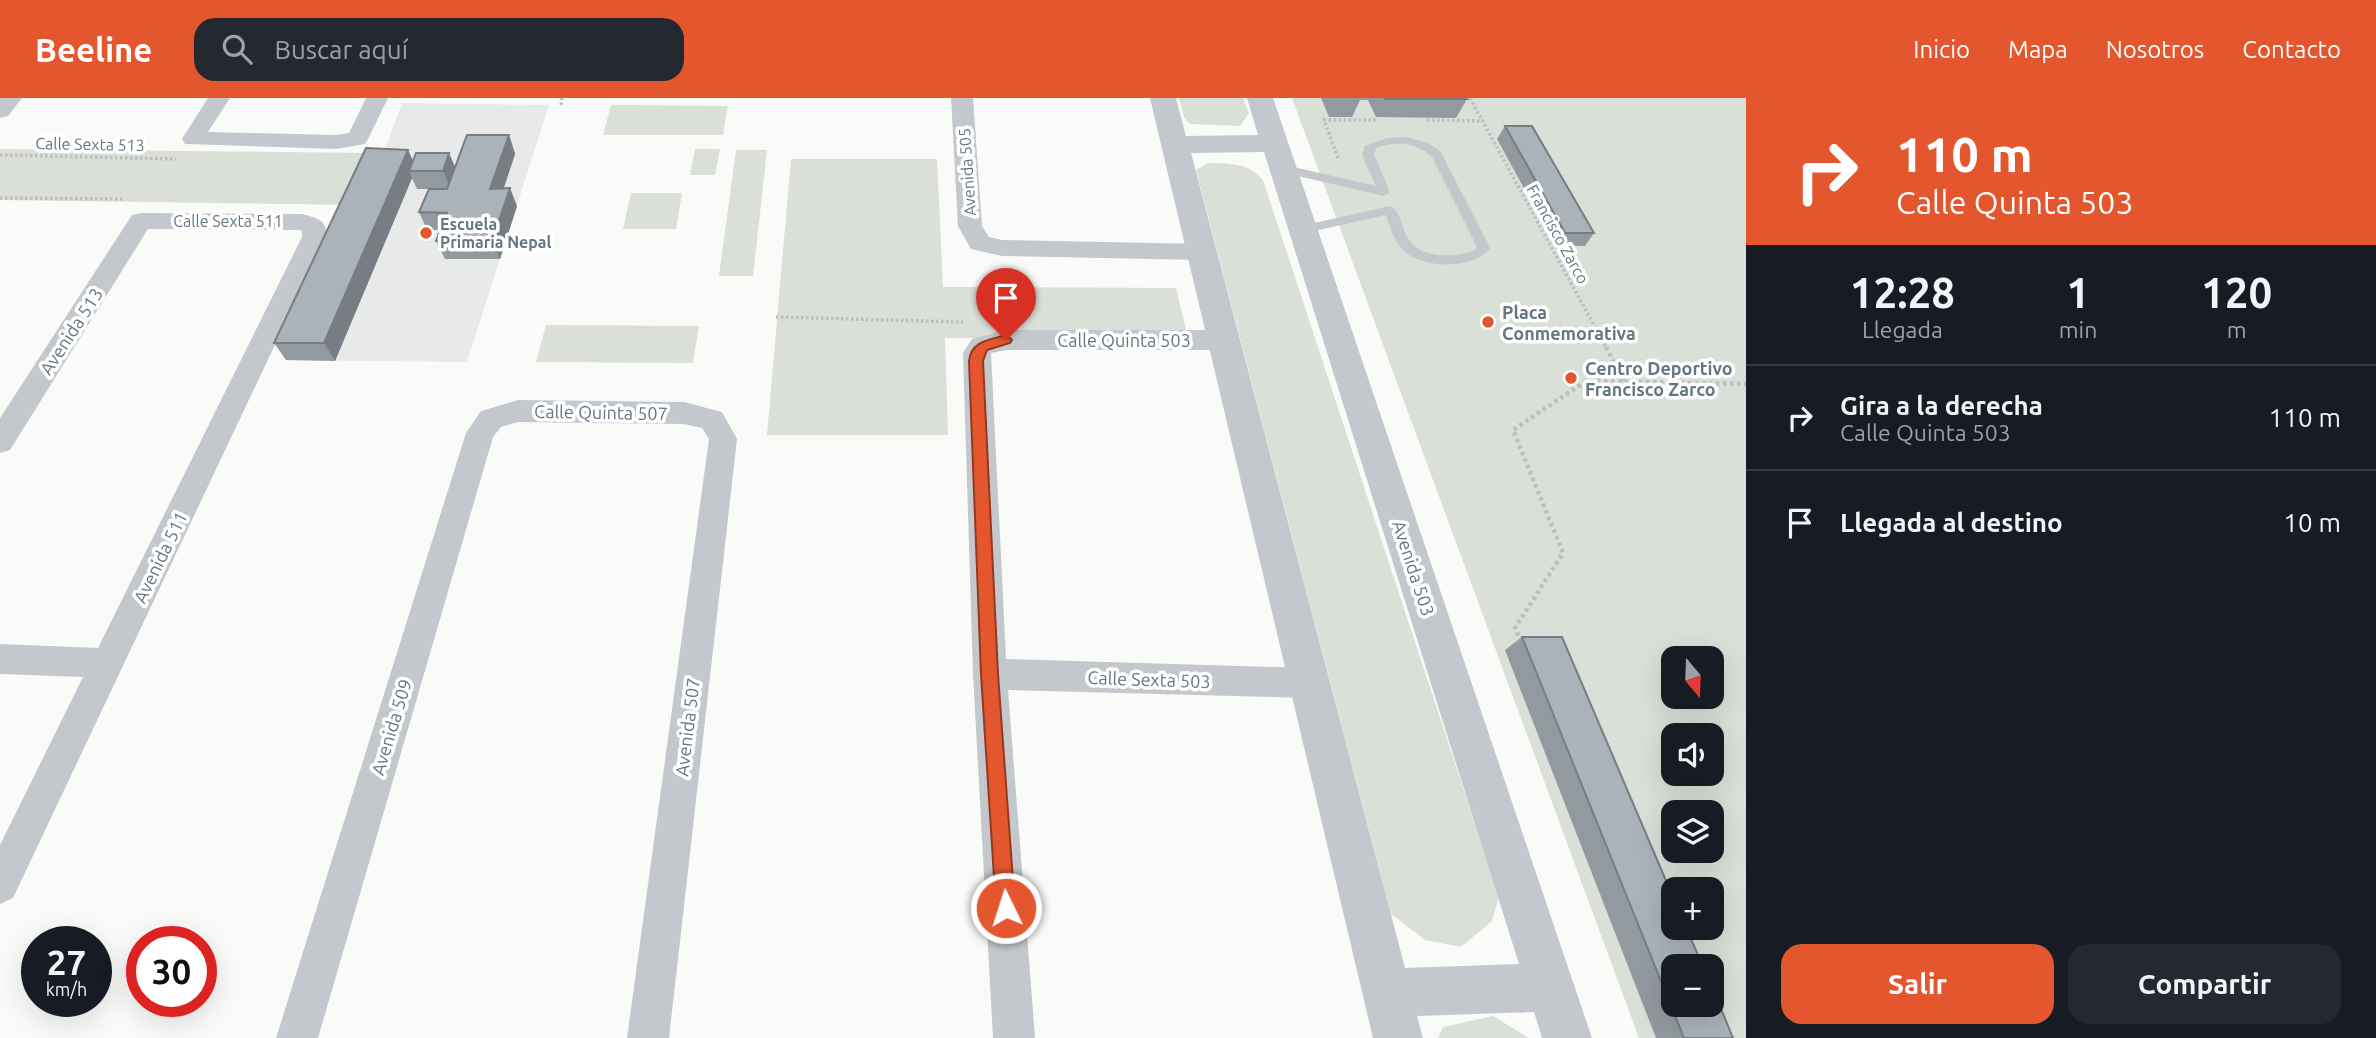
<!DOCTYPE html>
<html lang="es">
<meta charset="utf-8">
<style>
body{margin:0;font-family:Ubuntu,sans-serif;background:#242831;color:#f1f3f6;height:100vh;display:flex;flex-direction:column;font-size:26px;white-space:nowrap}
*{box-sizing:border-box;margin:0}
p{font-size:23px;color:#9ea1a6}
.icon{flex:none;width:38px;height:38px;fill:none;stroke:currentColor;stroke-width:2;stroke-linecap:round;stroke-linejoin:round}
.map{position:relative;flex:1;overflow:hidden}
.details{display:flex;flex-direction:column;background:#171b24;width:630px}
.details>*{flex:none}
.top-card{background:#e4572e;color:#fff;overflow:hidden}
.needle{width:46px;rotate:161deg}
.buttons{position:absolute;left:1661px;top:548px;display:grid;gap:14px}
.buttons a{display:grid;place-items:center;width:63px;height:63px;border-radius:14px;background:#171b24;box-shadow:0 7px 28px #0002;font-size:35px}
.speed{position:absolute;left:21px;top:828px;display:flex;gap:14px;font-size:35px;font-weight:700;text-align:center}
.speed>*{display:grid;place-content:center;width:91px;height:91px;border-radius:50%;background:#171b24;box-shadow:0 7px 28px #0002;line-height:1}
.speed small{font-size:18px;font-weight:400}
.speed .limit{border:10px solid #d22;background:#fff;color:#111}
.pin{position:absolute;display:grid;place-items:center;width:60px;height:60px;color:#fff;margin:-72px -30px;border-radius:50% 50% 50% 0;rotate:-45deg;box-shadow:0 0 7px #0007}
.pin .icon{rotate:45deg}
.me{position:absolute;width:77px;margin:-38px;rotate:356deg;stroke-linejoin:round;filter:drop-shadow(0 0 5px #0008)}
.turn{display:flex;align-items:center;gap:24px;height:147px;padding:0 35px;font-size:32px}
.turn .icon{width:91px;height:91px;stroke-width:2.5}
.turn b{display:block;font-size:49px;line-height:60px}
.eta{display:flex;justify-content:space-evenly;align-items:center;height:119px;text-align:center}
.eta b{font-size:42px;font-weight:700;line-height:49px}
.button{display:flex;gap:14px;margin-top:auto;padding:14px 35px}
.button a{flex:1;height:80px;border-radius:21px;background:#e4572e;color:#fff;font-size:28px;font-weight:700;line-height:80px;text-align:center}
.button a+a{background:#242831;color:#f1f3f6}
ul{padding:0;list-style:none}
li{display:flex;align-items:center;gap:21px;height:105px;padding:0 35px;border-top:2px solid #363941}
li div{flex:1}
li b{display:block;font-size:26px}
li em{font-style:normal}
header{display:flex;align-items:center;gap:42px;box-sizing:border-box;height:98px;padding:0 35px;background:#e4572e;color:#fff}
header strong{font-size:33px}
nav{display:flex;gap:38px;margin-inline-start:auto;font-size:24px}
.search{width:490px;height:63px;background:#242831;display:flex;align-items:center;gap:18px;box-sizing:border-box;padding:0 24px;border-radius:21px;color:#9ea1a6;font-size:26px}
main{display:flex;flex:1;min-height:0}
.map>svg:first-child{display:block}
</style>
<header>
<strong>Beeline</strong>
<div class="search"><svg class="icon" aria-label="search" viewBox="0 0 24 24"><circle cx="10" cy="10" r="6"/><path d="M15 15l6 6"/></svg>Buscar aquí</div>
<nav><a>Inicio</a><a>Mapa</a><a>Nosotros</a><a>Contacto</a></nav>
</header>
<main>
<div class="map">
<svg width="1746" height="940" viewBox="0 0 1746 940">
<rect width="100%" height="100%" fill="#fafaf8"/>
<!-- built -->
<path fill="#e8e9e9" d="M402,5L549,7L467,264L286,262L380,65Z"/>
<!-- green -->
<path fill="#dadfd7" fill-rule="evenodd" d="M1179,0H1243L1249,15L1240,28L1190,26L1184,19Z
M1292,0H1746V940H1639ZM1673,560H1712V598H1673ZM1673,637H1712V676H1673ZM1673,714H1712V752H1673ZM1673,791H1712V830H1673ZM1673,868H1712V906H1673Z
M611,7L728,8L723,37H603Z
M0,51L371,55L357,107L0,102Z
M695,51H720L715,77H690Z
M736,52H767L753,178H719Z
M791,61H937L943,189L1176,190L1188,240H945L948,337H767Z
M1208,65C1229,65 1249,65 1263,82L1499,799L1492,823L1461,849L1425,842L1391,816L1196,72Z
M631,95H682L676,131H623Z
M546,227L699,228L693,265L536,264Z
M1493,918L1529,940H1438L1443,929Z"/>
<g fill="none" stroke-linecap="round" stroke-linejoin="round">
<!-- path-far1 -->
<path stroke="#bbbfc2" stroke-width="3.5" stroke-dasharray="2.5 2.5" stroke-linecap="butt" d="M1470,0L1607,251
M561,7L562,0
M1427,22L1482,23
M0,57L176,61
M1338,60L1324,22H1376
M0,100L122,101
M776,219L963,224"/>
<!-- path -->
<path stroke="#bbbfc2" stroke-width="4.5" stroke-dasharray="3.5 3.5" stroke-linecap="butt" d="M1606,249L1624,283
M1521,544L1515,530L1563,455L1513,332L1586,283L1746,286"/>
<!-- service -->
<path fill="#c3c8cc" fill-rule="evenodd" d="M1406,39L1428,45L1441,54L1490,150C1474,172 1422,171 1403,152C1394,142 1390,129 1386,117L1305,135L1301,134V128L1390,108C1401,113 1402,131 1408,141C1420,161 1456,160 1475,152L1477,149L1432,59C1417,44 1395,43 1376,50L1374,57L1390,94L1384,98L1285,75L1279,71L1285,67L1376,88L1362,57L1365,48L1387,40Z"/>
<!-- minor -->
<path fill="#c3c8cc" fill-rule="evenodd" d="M0,0H22L8,18L0,20Z
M208,0H230L208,34L336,37L349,35L366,0H388L368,41L365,46L336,51L185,46L182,41Z
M951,0H973L982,128L989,139L1002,142L1203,146L1212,148L1216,154L1212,160L1203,162L1002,158L971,151L958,128Z
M141,115L302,116C317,120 328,122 326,139L13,800L0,806V747L83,579L0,576V546L98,550L302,139V133L299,132L148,131L10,352L0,355V320L132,117Z
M1006,232H1225L1234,235L1238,242L1234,249L1225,252H1006L991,255L1006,561L1308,570L1320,574L1325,585L1320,596L1308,600L1008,592L1035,940H993L973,576L963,255L972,241Z
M518,302L684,304L722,314L737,341L669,940H627L709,341L702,330L684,326L518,324L501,329L493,339L318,940H276L466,335L481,313Z"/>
<!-- tertiary -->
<path fill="#c3c8cc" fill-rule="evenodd" d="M1150,0H1176L1186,38L1258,37L1247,0H1273L1592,940H1542L1534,914L1417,918L1423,940H1373ZM1264,54L1519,866L1405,870L1191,55Z"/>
</g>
<!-- wall -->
<path fill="#929a9f" d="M1321,0H1466L1467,1L1456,20L1376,19L1368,2H1360L1352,19H1329Z
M1505,28L1594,135L1585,148L1555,147L1497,41Z
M509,37L515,56L504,90L517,108L500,161H445L436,143L440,132H427L419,114L429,91H417L412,80L335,263L286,262L274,245L408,52L413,63L449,55L455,69Z
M1522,539L1733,940H1656L1505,552Z"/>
<!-- shaded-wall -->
<path fill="#777d82" d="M509,37L515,56L497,109L490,91Z
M408,52L416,70L409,73L412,80L335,263L324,245Z
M449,55L457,74L451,91L443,73Z
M510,90L517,108L500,161L492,143Z"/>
<!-- building -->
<path fill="#aab3b9" stroke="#777d82" stroke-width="2" d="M1384,0H1466L1467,1H1385Z
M1505,28H1532L1594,135H1565Z
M467,37H509L490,91L510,90L492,143H436L447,115L419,114L429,91H447Z
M366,50L408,52L324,245H274Z
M416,55H449L443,73H409Z
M1522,539H1562L1673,799V830H1686L1703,868H1673V906H1712V889L1733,940H1684Z"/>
<!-- route -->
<path fill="#e4572e" stroke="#94391e" stroke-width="2" d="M1006,237L1012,242L1010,245L987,252L983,263L998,576L1015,810L1012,817L1006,820L999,817L996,810L981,576L969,263C971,243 989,242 1006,237Z"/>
<!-- markers -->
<g fill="#e4572e" stroke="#fff" stroke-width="2.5">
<circle cx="426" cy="135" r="7"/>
<circle cx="1488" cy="224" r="7"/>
<circle cx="1571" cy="280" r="7"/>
</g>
<g text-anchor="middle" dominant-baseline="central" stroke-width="7" stroke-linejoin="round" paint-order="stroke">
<!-- far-street labels -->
<g font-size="16" fill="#657683" stroke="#fff">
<text transform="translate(90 46) rotate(1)">Calle Sexta 513</text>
<text transform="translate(967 74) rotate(-94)">Avenida 505</text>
<text x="228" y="123">Calle Sexta 511</text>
<text transform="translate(1558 136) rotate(61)">Francisco Zarco</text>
</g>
<!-- far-poi labels -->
<g font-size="16" font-weight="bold" fill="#657683" stroke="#fff" text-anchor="start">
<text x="440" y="126">Escuela<tspan x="440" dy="18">Primaria Nepal</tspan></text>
</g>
<!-- poi labels -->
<g font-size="18" font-weight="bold" fill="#657683" stroke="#fff" text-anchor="start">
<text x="1502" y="214">Placa<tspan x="1502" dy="21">Conmemorativa</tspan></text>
<text x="1585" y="270">Centro Deportivo<tspan x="1585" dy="21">Francisco Zarco</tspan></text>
</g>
<!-- street labels -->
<g font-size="18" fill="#657683" stroke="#fff">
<text transform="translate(71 233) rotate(-57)">Avenida 513</text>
<text x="1124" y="242">Calle Quinta 503</text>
<text transform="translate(601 314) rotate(1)">Calle Quinta 507</text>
<text transform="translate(160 459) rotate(-64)">Avenida 511</text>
<text transform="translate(1414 470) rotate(72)">Avenida 503</text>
<text transform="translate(1149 581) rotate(2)">Calle Sexta 503</text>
<text transform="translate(391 629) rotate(-73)">Avenida 509</text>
<text transform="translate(687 629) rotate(-83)">Avenida 507</text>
</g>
</g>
</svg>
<div class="buttons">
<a><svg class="needle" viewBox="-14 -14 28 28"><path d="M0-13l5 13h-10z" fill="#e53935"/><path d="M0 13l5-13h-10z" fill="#9ea1a6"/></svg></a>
<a><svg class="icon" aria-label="sound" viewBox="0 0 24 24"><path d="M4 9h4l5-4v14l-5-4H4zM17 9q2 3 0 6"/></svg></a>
<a><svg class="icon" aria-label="layers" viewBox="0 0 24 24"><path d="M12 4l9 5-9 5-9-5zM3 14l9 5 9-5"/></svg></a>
<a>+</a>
<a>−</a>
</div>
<div class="speed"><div>27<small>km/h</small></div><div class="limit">30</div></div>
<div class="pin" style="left:1006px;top:242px;background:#d93025"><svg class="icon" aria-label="arrive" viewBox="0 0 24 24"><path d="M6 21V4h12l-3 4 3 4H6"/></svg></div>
<svg class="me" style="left:1006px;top:810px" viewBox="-20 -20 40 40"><circle r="17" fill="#e4572e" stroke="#fff" stroke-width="3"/><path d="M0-11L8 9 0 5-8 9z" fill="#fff"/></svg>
</div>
<section class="details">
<div class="top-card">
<div class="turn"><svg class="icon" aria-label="right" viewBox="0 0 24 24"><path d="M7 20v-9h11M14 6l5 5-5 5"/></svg><div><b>110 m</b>Calle Quinta 503</div></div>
</div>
<div class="eta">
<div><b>12:28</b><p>Llegada</p></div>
<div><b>1</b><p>min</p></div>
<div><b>120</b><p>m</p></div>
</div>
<ul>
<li><svg class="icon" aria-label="right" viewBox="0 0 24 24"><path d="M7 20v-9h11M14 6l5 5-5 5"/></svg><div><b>Gira a la derecha</b><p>Calle Quinta 503</p></div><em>110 m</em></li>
<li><svg class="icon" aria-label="arrive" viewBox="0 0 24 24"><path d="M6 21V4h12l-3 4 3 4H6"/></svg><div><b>Llegada al destino</b></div><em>10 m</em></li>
</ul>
<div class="button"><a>Salir</a><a>Compartir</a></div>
</section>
</main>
